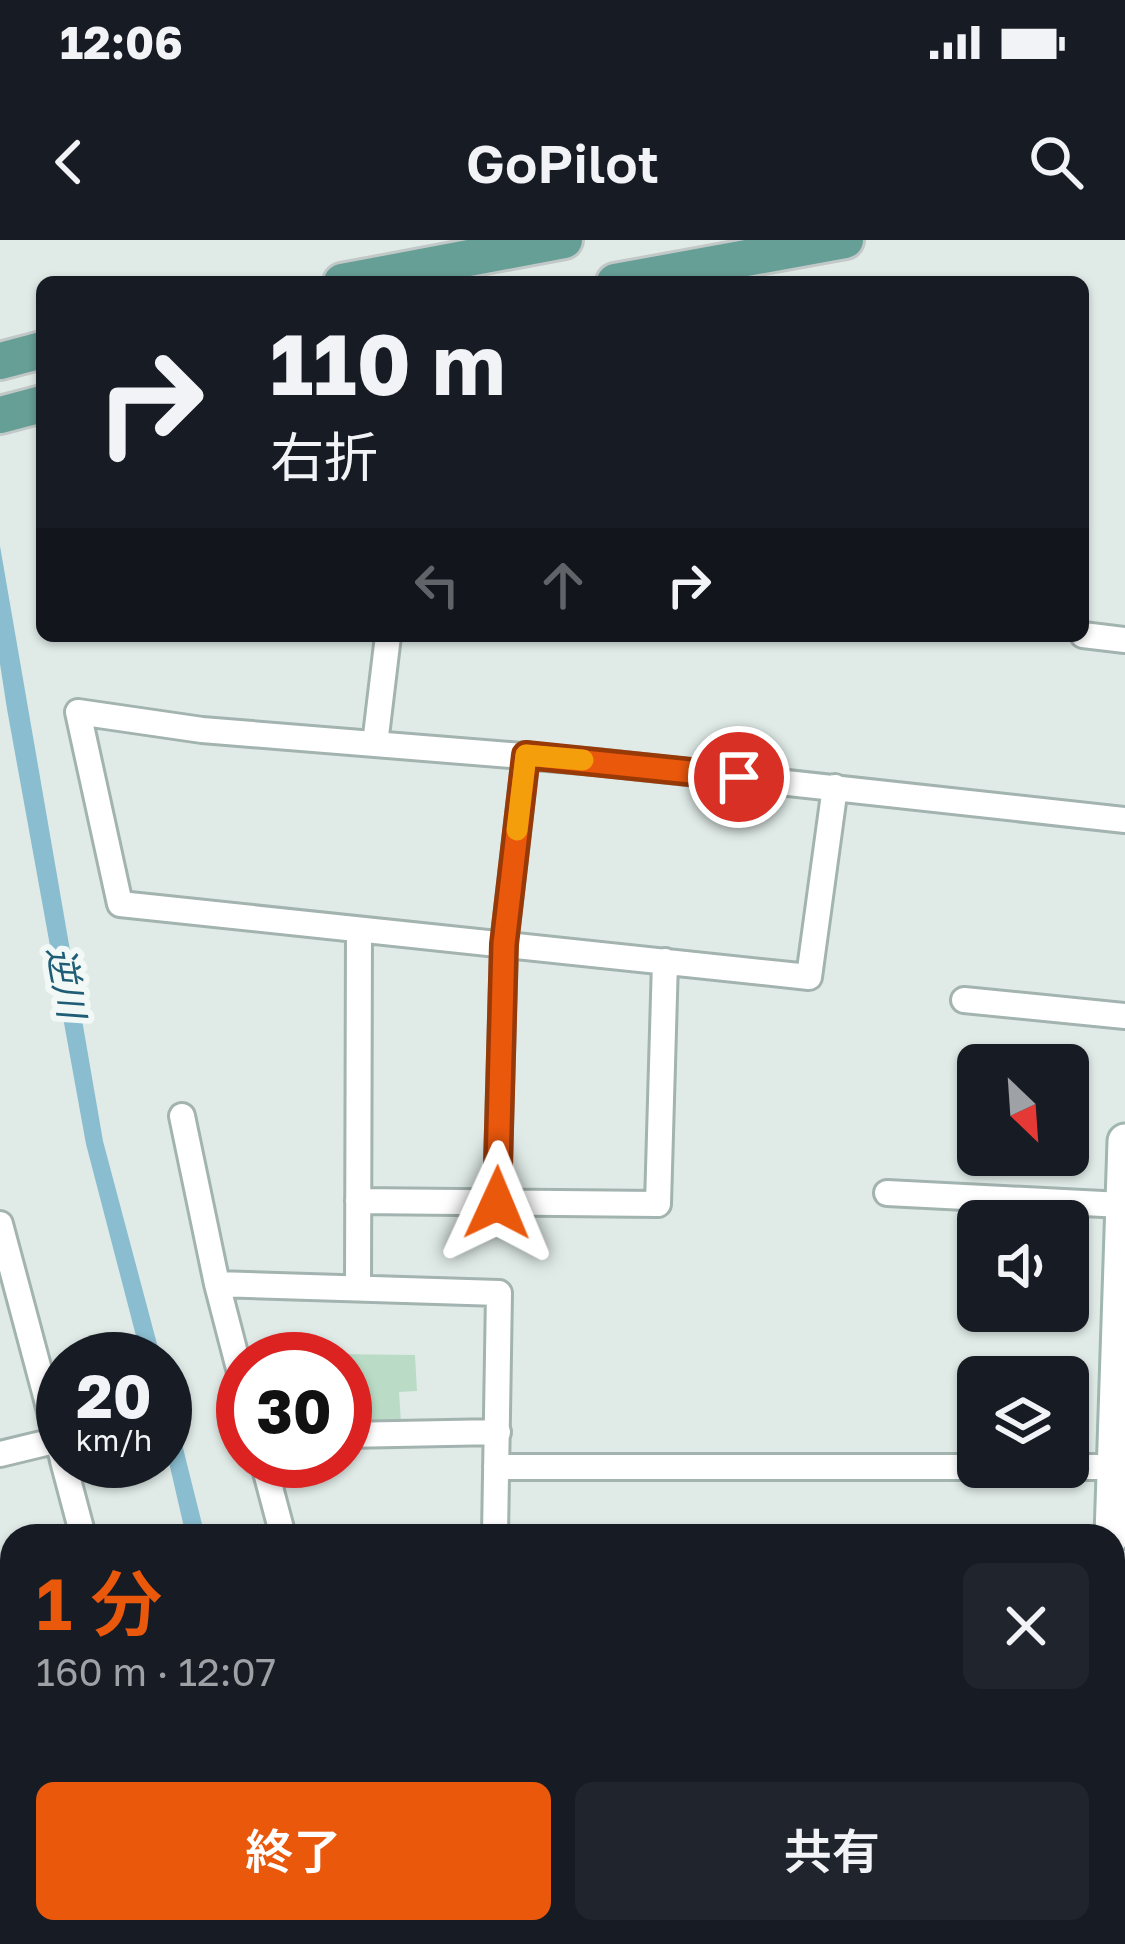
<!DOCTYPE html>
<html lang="ja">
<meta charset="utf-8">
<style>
body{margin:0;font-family:"Golos Text","Noto Sans JP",sans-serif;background:#20242c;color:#f1f3f6;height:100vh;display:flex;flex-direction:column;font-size:45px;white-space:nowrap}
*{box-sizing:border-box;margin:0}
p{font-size:39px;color:#9ea1a6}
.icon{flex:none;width:66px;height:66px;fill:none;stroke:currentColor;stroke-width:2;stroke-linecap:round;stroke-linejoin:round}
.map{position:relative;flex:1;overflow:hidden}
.details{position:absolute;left:0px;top:1284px;width:1125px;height:420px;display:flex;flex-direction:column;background:#171b24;border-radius:36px 36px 0 0;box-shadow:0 3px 9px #0004}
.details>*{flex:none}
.guide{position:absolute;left:36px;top:36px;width:1053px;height:366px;border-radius:18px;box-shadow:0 3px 9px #0004;background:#171b24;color:#f1f3f6;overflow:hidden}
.needle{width:78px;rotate:155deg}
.fabs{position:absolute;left:957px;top:804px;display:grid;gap:24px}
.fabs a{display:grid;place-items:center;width:132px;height:132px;border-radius:18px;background:#171b24;box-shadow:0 3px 9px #0004;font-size:60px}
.speed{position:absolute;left:36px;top:1092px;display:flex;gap:24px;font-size:60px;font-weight:700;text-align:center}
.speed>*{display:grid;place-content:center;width:156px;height:156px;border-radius:50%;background:#171b24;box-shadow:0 3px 9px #0004;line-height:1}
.speed small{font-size:30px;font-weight:400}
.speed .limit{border:18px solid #d22;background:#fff;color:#111}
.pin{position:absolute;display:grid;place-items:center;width:102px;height:102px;color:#fff;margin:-51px;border:6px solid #fff;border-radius:50%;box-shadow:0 3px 12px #0007}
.me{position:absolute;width:132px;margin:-66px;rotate:1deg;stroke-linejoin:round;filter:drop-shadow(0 0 9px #0008)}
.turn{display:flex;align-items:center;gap:42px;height:252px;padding:0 36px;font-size:54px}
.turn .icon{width:156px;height:156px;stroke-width:2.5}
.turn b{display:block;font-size:84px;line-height:102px}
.lanes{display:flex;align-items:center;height:114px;padding:0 36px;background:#0003;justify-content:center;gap:60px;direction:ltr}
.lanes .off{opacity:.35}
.round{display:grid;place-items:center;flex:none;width:126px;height:126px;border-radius:18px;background:#20242c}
.summary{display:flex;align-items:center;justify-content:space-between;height:204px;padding:0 36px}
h1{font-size:72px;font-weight:600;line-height:90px;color:#ea580c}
.cta{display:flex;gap:24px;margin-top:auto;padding:24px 36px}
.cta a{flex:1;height:138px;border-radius:18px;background:#ea580c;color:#fff;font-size:48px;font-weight:600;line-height:138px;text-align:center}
.cta a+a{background:#20242c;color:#f1f3f6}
.status{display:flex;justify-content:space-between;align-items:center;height:84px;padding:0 60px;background:#171b24;direction:ltr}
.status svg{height:33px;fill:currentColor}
header{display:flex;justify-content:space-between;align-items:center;height:156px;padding:0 36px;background:#171b24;font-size:54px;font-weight:600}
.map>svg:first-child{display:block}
</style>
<div class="status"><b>12:06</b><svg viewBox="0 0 49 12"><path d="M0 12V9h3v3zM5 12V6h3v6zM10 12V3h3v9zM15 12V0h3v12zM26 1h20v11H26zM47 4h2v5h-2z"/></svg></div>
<header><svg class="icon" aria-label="back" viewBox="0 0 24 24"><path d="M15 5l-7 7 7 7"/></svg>GoPilot<svg class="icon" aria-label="search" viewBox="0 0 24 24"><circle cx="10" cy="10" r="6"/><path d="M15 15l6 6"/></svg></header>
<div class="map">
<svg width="1125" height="1704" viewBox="0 0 1125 1704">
<rect width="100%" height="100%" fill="#e0ebe7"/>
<!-- green -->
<path fill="#badcc6" d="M336,1114L415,1115L417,1151L399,1152L401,1182L345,1184V1119H336Z"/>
<!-- water -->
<path fill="#8abdcf" d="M0,306L103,901L161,1119H142L86,904L7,469L0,424Z
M165,1136L205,1296H186L165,1205Z"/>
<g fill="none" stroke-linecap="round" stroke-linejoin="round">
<!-- river -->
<path stroke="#8abdcf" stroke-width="51" d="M215,1692V1704"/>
</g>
<!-- building -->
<path fill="#b9c8c3" d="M331,1692H695V1704H331Z"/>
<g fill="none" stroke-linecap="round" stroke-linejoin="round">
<!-- lane casing -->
<g stroke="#a3b3af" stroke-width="18">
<path id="lane" d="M1113,1414L1125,1412
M320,1692V1704"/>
</g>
<!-- street casing -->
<g stroke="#a3b3af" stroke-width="30">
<path id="street" d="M1083,395L1125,400
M375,504L388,396
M835,547L809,737L120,664L78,472L202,490L596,522L1125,580
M964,760L1125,776
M182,876L217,1044
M887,953L1122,965
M358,961L658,964L665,721
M497,963L504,704L526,515
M0,984L63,1220
M358,1048L359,690
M243,1144L217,1044L499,1053L495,1296
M345,1195L498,1192
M0,1214L58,1200
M63,1221L83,1296
M263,1221L283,1296
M496,1227H1114
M0,1397L12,1395"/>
</g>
<!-- secondary casing -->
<g stroke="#a0b6b0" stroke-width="39">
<path id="secondary" d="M1112,1296L1125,901
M1100,1704V1692"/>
</g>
<!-- primary casing -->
<g stroke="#c1c8c7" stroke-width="42">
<path id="primary" d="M342,42L564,0
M615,42L845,0
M0,121L42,110
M0,175L42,164"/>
</g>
<!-- lane -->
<use href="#lane" stroke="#fff" stroke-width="12"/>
<!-- street -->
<use href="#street" stroke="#fff" stroke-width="24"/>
<!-- secondary -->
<use href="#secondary" stroke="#fff" stroke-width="33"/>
<!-- primary -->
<use href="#primary" stroke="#669f96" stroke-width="36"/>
</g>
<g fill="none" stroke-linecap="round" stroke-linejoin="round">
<!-- route casing -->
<g stroke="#983908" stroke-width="30">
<path id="route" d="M497,963L504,704L526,515L739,537"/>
</g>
<!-- route -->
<use href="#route" stroke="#ea580c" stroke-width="21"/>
<!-- slow -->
<path stroke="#f59e0b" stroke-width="21" d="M517,590L526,515L583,520"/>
</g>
<g text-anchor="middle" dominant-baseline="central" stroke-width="12" stroke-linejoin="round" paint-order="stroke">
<!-- water labels -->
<g font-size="36" font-style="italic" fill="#1e5d75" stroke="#f1f8f5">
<text transform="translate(67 742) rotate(80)">逆川</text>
</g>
</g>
</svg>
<div class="fabs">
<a><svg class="needle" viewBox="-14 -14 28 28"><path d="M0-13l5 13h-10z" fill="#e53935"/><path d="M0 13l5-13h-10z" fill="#9ea1a6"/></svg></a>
<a><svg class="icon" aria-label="sound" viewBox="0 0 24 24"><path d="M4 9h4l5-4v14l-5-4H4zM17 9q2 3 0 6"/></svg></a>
<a><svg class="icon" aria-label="layers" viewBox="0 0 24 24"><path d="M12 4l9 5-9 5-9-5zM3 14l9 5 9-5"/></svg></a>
</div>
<div class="speed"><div>20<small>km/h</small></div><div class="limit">30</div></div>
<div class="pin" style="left:739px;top:537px;background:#d93025"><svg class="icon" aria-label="arrive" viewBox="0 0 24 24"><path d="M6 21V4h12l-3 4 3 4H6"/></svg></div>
<svg class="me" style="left:497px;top:963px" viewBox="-20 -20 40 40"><path d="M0-17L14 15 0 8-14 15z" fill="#ea580c" stroke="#fff" stroke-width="4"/></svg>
<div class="guide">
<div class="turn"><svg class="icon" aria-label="right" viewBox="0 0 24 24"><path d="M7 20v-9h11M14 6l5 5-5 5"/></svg><div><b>110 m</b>右折</div></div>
<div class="lanes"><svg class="icon off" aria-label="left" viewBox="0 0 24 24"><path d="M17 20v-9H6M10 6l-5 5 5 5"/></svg><svg class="icon off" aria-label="ahead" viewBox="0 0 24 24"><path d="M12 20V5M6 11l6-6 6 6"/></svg><svg class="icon" aria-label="right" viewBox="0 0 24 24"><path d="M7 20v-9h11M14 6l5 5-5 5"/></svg></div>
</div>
<section class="details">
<div class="summary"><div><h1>1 分</h1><p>160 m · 12:07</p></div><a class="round"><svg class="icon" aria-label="close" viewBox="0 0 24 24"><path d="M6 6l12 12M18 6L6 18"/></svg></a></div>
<div class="cta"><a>終了</a><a>共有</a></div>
</section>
</div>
